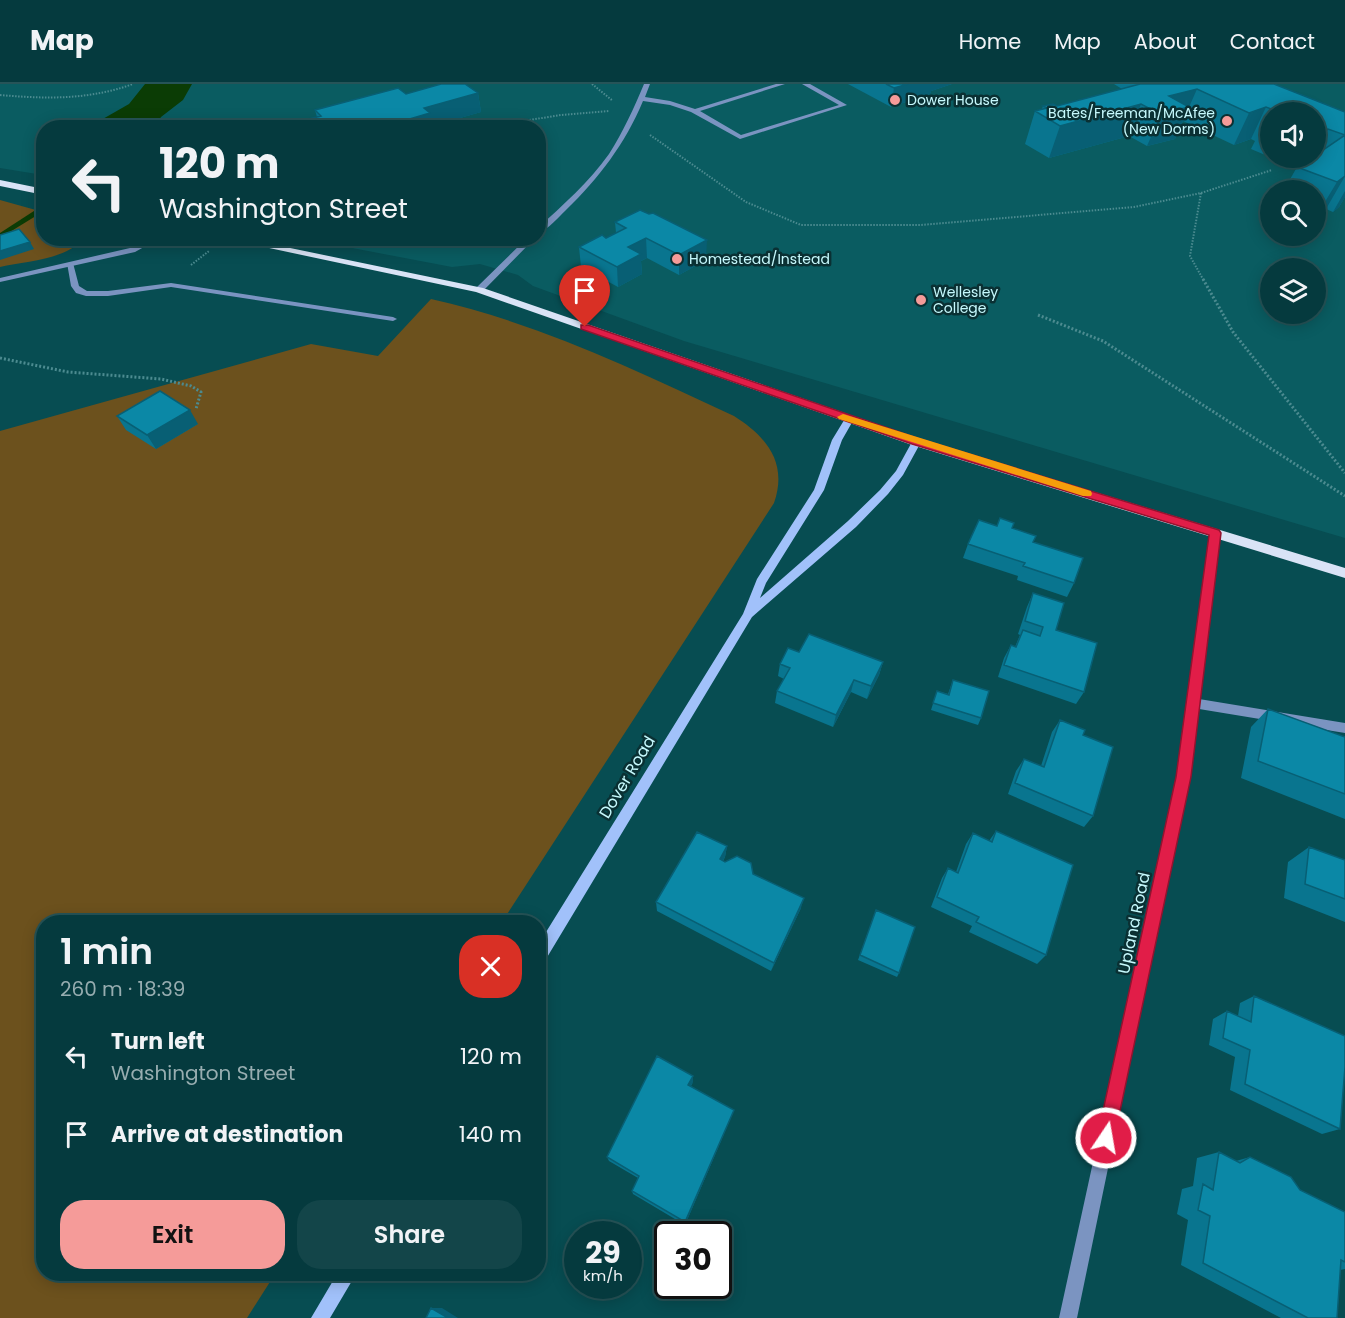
<!DOCTYPE html>
<meta charset="utf-8">
<style>
body{margin:0;font-family:Poppins,sans-serif;background:#134549;color:#f1f3f6;height:100vh;display:flex;flex-direction:column;font-size:22px;white-space:nowrap}
*{box-sizing:border-box;margin:0}
p{font-size:20px;color:#97adb0}
.icon{flex:none;width:33px;height:33px;fill:none;stroke:currentColor;stroke-width:2;stroke-linecap:round;stroke-linejoin:round}
.map{position:relative;flex:1;overflow:hidden}
.drawer{position:absolute;left:36px;top:831px;width:510px;height:366px;display:flex;flex-direction:column;background:#053a3e;border-radius:24px;box-shadow:0 3px 15px #0003,0 0 0 2px #265458}
.drawer>*{flex:none}
.banner{position:absolute;left:36px;top:36px;width:510px;height:126px;border-radius:24px;box-shadow:0 3px 15px #0003,0 0 0 2px #265458;background:#053a3e;color:#f1f3f6;overflow:hidden}
.buttons{position:absolute;left:1260px;top:18px;display:grid;gap:12px}
.buttons a{display:grid;place-items:center;width:66px;height:66px;border-radius:50%;background:#053a3e;box-shadow:0 3px 15px #0003,0 0 0 2px #265458;font-size:30px}
.speed{position:absolute;left:564px;top:1137px;display:flex;gap:12px;font-size:30px;font-weight:700;text-align:center}
.speed>*{display:grid;place-content:center;width:78px;height:78px;border-radius:50%;background:#053a3e;box-shadow:0 3px 15px #0003,0 0 0 2px #265458;line-height:1}
.speed small{font-size:15px;font-weight:400}
.speed .limit{border:3px solid #111;border-radius:9px;background:#fff;color:#111}
.pin{position:absolute;display:grid;place-items:center;width:51px;height:51px;color:#fff;margin:-62px -26px;border-radius:50% 50% 50% 0;rotate:-45deg;box-shadow:0 0 6px #0007}
.pin .icon{rotate:45deg}
.me{position:absolute;width:66px;margin:-33px;rotate:12deg;stroke-linejoin:round;filter:drop-shadow(0 0 4px #0008)}
.turn{display:flex;align-items:center;gap:21px;height:126px;padding:0 24px;font-size:27px}
.turn .icon{width:78px;height:78px;stroke-width:2.5}
.turn b{display:block;font-size:42px;line-height:51px}
.round{display:grid;place-items:center;flex:none;width:63px;height:63px;border-radius:24px;background:#134549}
.head{display:flex;align-items:center;justify-content:space-between;height:102px;padding:0 24px}
h1{font-size:36px;font-weight:600;line-height:45px}
.action{display:flex;gap:12px;margin-top:auto;padding:12px 24px}
.action a{flex:1;height:69px;border-radius:24px;background:#f59b99;color:#111;font-size:24px;font-weight:600;line-height:69px;text-align:center}
.action a+a{background:#134549;color:#f1f3f6}
ul{padding:0;list-style:none}
li{display:flex;align-items:center;gap:18px;height:78px;padding:0 24px}
li div{flex:1}
li b{display:block;font-size:22px}
li em{font-style:normal}
header{display:flex;align-items:center;gap:36px;box-sizing:border-box;height:84px;padding:0 30px;background:#053a3e;border-bottom:2px solid #265458}
header strong{font-size:28px}
nav{display:flex;gap:33px;margin-inline-start:auto;font-size:21px}
.map>svg:first-child{display:block}
</style>
<header>
<strong>Map</strong>
<nav><a>Home</a><a>Map</a><a>About</a><a>Contact</a></nav>
</header>
<div class="map">
<svg width="1345" height="1234" viewBox="0 0 1345 1234">
<rect width="100%" height="100%" fill="#074d52"/>
<!-- built -->
<path fill="#0a5c61" fill-rule="evenodd" d="M0,0H1345V454L684,257L533,202L518,191L480,180L452,183L305,155L538,154V44H44L43,91L0,84ZM1270,28H1316V74H1270ZM1270,106H1316V152H1270ZM1270,184H1316V230H1270Z"/>
<!-- green -->
<path fill="#6c511d" d="M0,116L43,128L44,154L83,155C65,176 26,177 0,183Z
M431,215C538,239 635,286 734,332C767,353 788,379 774,419L502,838H44V1190H275L247,1234H0V347L311,260L378,272Z"/>
<!-- water -->
<path fill="#0b3c05" d="M145,0H192L183,16L161,33L155,43H97L101,36L129,20Z"/>
<g fill="none" stroke-linecap="round" stroke-linejoin="round">
<!-- stream -->
<path fill="#0b3c05" fill-rule="evenodd" d="M37,125L44,127L0,154V149Z"/>
<!-- path-far1 -->
<path stroke="#4c8b90" stroke-width="2" stroke-dasharray="1.5 1.5" stroke-linecap="butt" d="M592,0L613,17
M0,11C46,15 89,16 133,0
M479,44L561,31L609,27
M650,51L746,118L801,141H921L1134,123L1201,109L1272,86
M1201,109L1190,172L1204,197
M191,181L209,167"/>
<!-- path -->
<path stroke="#4c8b90" stroke-width="3" stroke-dasharray="2 2" stroke-linecap="butt" d="M1203,195L1233,248L1345,389
M1038,231L1103,257L1345,412
M0,274L68,288L161,295L191,302L201,308L196,325"/>
<!-- lane -->
<path fill="#7b94c1" fill-rule="evenodd" d="M644,0H650L645,13L670,17L695,25L776,0H785L700,27L741,51L839,21L802,0H810L847,21L740,55L691,28L670,21L643,17C625,60 599,94 566,126C558,134 549,144 538,150V144C563,121 589,98 609,70C623,48 634,24 644,0Z
M527,154H535L482,208H476V204Z
M67,179H73L79,202L87,207H108L171,199L393,233L397,235L393,237L171,203L108,212H86L76,209L71,202Z
M1193,614L1345,639V649L1193,624L1189,622L1187,619L1189,616Z"/>
<!-- street -->
<path fill="#7b94c1" fill-rule="evenodd" d="M150,154H160L135,168L0,198V194L130,164Z
M1215,445L1220,449L1189,693L1077,1234H1059L1177,693L1210,449Z"/>
<!-- secondary -->
<path fill="#a1c1fa" fill-rule="evenodd" d="M849,332L854,335L842,356L824,406L766,499L760,514L848,437L880,406L896,387L913,356H919L921,358L903,391L888,410L856,443L752,533L543,880L538,882V861L743,530L757,495L814,406L832,356L846,333Z
M337,1190H356L330,1234H311Z"/>
<!-- primary -->
<path fill="#d9e3f6" fill-rule="evenodd" d="M0,96L44,105V111L0,102Z
M222,154H242L483,204L920,355L1345,484V494L912,361L476,208Z"/>
</g>
<!-- wall -->
<path fill="#09758f" d="M848,0H952L931,7L930,10L891,23Z
M1114,0H1274L1345,28V113L1339,123L1333,128L1326,125L1317,131L1316,130V106H1284L1297,83L1273,74H1316V28H1270V73L1251,65L1255,57L1251,55L1234,61L1183,37L1175,55L1147,62L1129,52L1049,74L1025,60L1035,27L1042,25L1043,22H1057L1122,5Z
M478,9L481,28L432,42L433,44H303L301,37L317,33L315,26Z
M615,138L706,176L679,191L647,174L641,177L642,190L618,203L581,183L579,163L606,154L616,149Z
M117,332L198,340L156,365L126,346Z
M997,442L1012,444L1033,458L1074,499L1067,513L1017,496L1018,492L963,474L968,460Z
M1033,509L1056,546L1084,608L1076,620L998,593L1004,574L1011,561L1015,563L1020,551L1018,550L1027,523Z
M799,568L883,578L879,591L867,615L851,608L833,643L775,619L777,607L784,595L778,592L780,580Z
M953,596L981,634L978,641L931,626L937,607L948,610Z
M1268,625L1345,653V735L1241,694L1251,643Z
M1060,636L1083,651L1093,732L1084,743L1008,710L1016,687L1024,675L1041,682L1052,648Z
M996,747L1046,871L1037,880L969,848L972,842L931,823L942,794L948,784L956,788L966,760L973,749L989,757Z
M727,762L725,773L723,777L753,790L801,824L771,887L657,827L656,818Z
M1309,763L1345,776V838L1284,814L1288,778Z
M876,826L899,889L897,893L858,876Z
M1254,912L1340,1045L1322,1050L1230,1006L1235,973L1209,961L1213,935L1227,927L1238,932L1240,919Z
M693,998L691,1002L732,1031L685,1141L633,1110L632,1107L638,1094L609,1077L607,1073Z
M1219,1068L1236,1077L1250,1073L1300,1106L1345,1128V1185L1340,1186L1337,1234H1281L1181,1181L1188,1136L1177,1130L1182,1105L1193,1102L1197,1074Z"/>
<!-- shaded-wall -->
<path fill="#085f74" d="M908,0H952L931,7L930,10L891,23L894,4Z
M1197,5L1175,55L1147,62L1169,12Z
M478,9L481,28L432,42L433,44H379L424,24Z
M1141,20L1129,52L1049,74L1060,42Z
M1266,23L1251,55L1234,61L1249,29Z
M1328,45L1316,68V51Z
M1303,74H1312L1298,84Z
M1345,92L1326,125L1317,131L1337,98Z
M1345,107V113L1339,123L1333,128Z
M646,154L647,174L641,177L642,190L618,203L617,183L628,163Z
M707,156L706,176L679,191V171Z
M30,158L34,165L0,176V167Z
M190,326L198,340L156,365L147,351Z
M883,578L879,591L867,615L871,602Z
M854,596L851,608L833,643L836,631Z
M727,762L725,773L718,785L720,775Z
M804,814L801,824L771,887L774,879Z
M693,992V998L688,1007V1001Z
M734,1026L732,1031L685,1141V1138Z
M431,1224H442L458,1234H448Z"/>
<!-- building -->
<path fill="#0b88a6" stroke="#085f74" stroke-width="1.5" d="M441,0H465L478,9L424,24L430,29L379,44H308L301,37L321,32L315,26L398,4L406,10Z
M886,0H908L894,4Z
M1140,0H1274L1345,28V51L1328,45L1316,51V28H1275L1277,27L1266,23L1249,29L1197,5L1169,12L1189,23L1160,30L1141,20L1060,42L1035,27L1047,24L1043,22L1053,20L1057,22Z
M1345,51V92L1337,98L1297,83L1311,74H1316V71Z
M640,126L649,130L653,129L707,156L679,171L646,154L628,163L641,170L617,183L579,163L602,151L606,154L626,144L615,138Z
M19,145L30,158L0,167V151Z
M160,307L190,326L147,351L117,332Z
M1000,434L1014,439L1012,444L1036,452L1033,458L1083,474L1074,499L1023,482L1025,479L968,460L979,436L997,442Z
M1033,509L1064,519L1056,546L1097,559L1084,608L1004,581L1011,561L1016,563L1023,546L1040,552L1043,543L1025,537Z
M809,550L883,578L871,602L854,596L836,631L777,607L790,584L780,580L788,564L799,568Z
M953,596L989,607L981,634L933,619L937,607L949,611Z
M1268,625L1345,653V710L1258,677Z
M1060,636L1085,646L1083,651L1113,663L1093,732L1015,699L1024,675L1044,683Z
M996,747L1073,781L1046,871L976,838L979,833L937,813L948,784L958,789L973,749L992,758Z
M697,748L727,762L720,775L725,778L737,772L751,779L753,790L804,814L774,879L656,818Z
M1309,763L1345,776V815L1305,800Z
M876,826L915,843L899,889L860,871Z
M1254,912L1345,952V983L1340,1045L1245,1000L1250,966L1223,954L1227,927L1251,938Z
M657,972L693,992L688,1001L734,1026L685,1138L632,1107L639,1092L607,1073Z
M1219,1068L1240,1079L1250,1073L1291,1093L1300,1106L1345,1128V1178L1341,1176L1337,1234H1308L1203,1179L1210,1132L1198,1126L1203,1100L1213,1106Z
M431,1224L448,1234H426Z"/>
<!-- route -->
<path fill="#e11d48" stroke="#92132f" stroke-width="1.5" d="M581,241H588L920,355L1219,446L1221,449L1191,693L1113,1060L1106,1063L1100,1060L1097,1054L1176,693L1209,451L912,360L581,245Z"/>
<!-- slow -->
<path fill="#f59e0b" d="M843,330L1091,407L1092,410L1091,412H1083L839,335L837,333Z"/>
<!-- markers -->
<g fill="#f59b99" stroke="#0a3033" stroke-width="2">
<circle cx="895" cy="16" r="6"/>
<circle cx="1227" cy="37" r="6"/>
<circle cx="677" cy="175" r="6"/>
<circle cx="921" cy="216" r="6"/>
</g>
<g text-anchor="middle" dominant-baseline="central" stroke-width="5" stroke-linejoin="round" paint-order="stroke">
<!-- far-poi labels -->
<g font-size="14" fill="#c6f9fd" stroke="#0a3033" text-anchor="start">
<text x="907" y="16">Dower House</text>
<text x="1215" y="29" text-anchor="end">Bates/Freeman/McAfee<tspan x="1215" dy="16">(New Dorms)</tspan></text>
<text x="689" y="175">Homestead/Instead</text>
<text x="933" y="208">Wellesley<tspan x="933" dy="16">College</tspan></text>
</g>
<!-- street labels -->
<g font-size="16" fill="#c6f9fd" stroke="#0a3033">
<text transform="translate(627 693) rotate(-59)">Dover Road</text>
<text transform="translate(1134 839) rotate(-78)">Upland Road</text>
</g>
</g>
</svg>
<div class="buttons">
<a><svg class="icon" aria-label="sound" viewBox="0 0 24 24"><path d="M4 9h4l5-4v14l-5-4H4zM17 9q2 3 0 6"/></svg></a>
<a><svg class="icon" aria-label="search" viewBox="0 0 24 24"><circle cx="10" cy="10" r="6"/><path d="M15 15l6 6"/></svg></a>
<a><svg class="icon" aria-label="layers" viewBox="0 0 24 24"><path d="M12 4l9 5-9 5-9-5zM3 14l9 5 9-5"/></svg></a>
</div>
<div class="speed"><div>29<small>km/h</small></div><div class="limit">30</div></div>
<div class="pin" style="left:585px;top:243px;background:#d93025"><svg class="icon" aria-label="arrive" viewBox="0 0 24 24"><path d="M6 21V4h12l-3 4 3 4H6"/></svg></div>
<svg class="me" style="left:1106px;top:1054px" viewBox="-20 -20 40 40"><circle r="17" fill="#e11d48" stroke="#fff" stroke-width="3"/><path d="M0-11L8 9 0 5-8 9z" fill="#fff"/></svg>
<div class="banner">
<div class="turn"><svg class="icon" aria-label="left" viewBox="0 0 24 24"><path d="M17 20v-9H6M10 6l-5 5 5 5"/></svg><div><b>120 m</b>Washington Street</div></div>
</div>
<section class="drawer">
<div class="head"><div><h1>1 min</h1><p>260 m · 18:39</p></div><a class="round" style="background:#d93025;color:#fff"><svg class="icon" aria-label="close" viewBox="0 0 24 24"><path d="M6 6l12 12M18 6L6 18"/></svg></a></div>
<ul>
<li><svg class="icon" aria-label="left" viewBox="0 0 24 24"><path d="M17 20v-9H6M10 6l-5 5 5 5"/></svg><div><b>Turn left</b><p>Washington Street</p></div><em>120 m</em></li>
<li><svg class="icon" aria-label="arrive" viewBox="0 0 24 24"><path d="M6 21V4h12l-3 4 3 4H6"/></svg><div><b>Arrive at destination</b></div><em>140 m</em></li>
</ul>
<div class="action"><a>Exit</a><a>Share</a></div>
</section>
</div>
